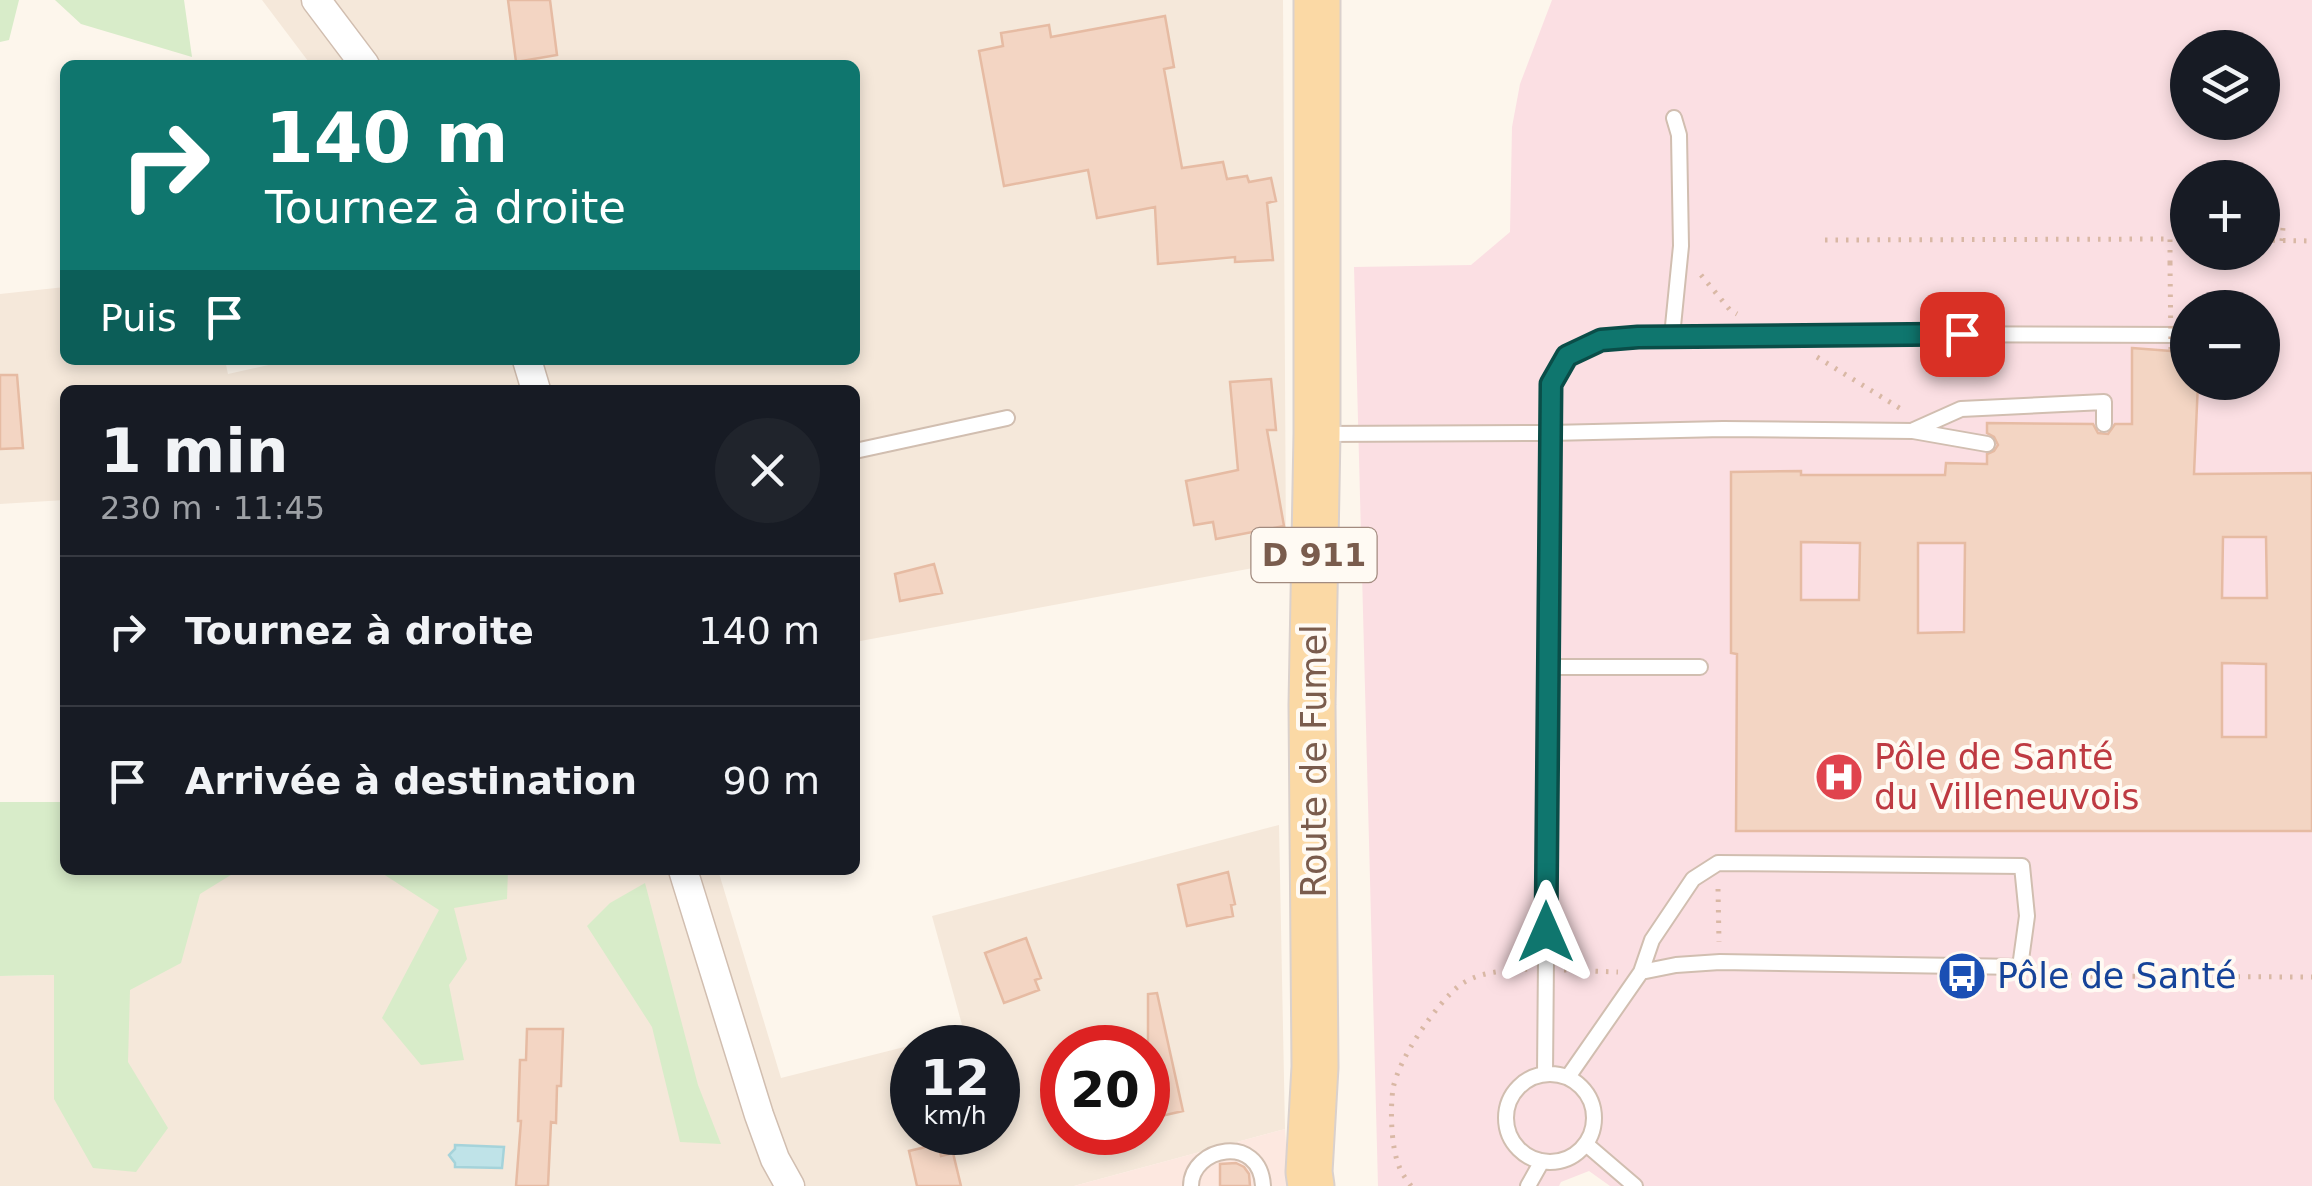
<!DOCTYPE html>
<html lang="fr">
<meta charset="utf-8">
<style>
body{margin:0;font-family:"DejaVu Sans",sans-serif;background:#20242c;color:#f1f3f6;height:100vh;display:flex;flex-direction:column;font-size:38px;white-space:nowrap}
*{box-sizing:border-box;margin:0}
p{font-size:32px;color:#9ea1a6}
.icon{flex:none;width:55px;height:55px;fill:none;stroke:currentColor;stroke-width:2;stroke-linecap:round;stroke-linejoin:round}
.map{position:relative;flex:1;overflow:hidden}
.details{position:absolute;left:60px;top:385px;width:800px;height:490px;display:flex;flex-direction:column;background:#171b24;border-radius:15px;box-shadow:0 5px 15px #0003}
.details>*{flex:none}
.guide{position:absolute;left:60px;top:60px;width:800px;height:305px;border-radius:15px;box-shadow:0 5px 15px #0003;background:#0f766e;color:#fff;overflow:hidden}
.buttons{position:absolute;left:2170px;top:30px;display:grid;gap:20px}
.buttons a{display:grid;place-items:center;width:110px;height:110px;border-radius:50%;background:#171b24;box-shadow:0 5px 15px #0003;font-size:50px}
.speed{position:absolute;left:890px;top:1025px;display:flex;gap:20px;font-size:50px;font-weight:700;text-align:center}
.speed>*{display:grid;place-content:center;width:130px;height:130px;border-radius:50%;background:#171b24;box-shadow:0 5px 15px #0003;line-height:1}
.speed small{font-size:25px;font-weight:400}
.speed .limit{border:15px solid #d22;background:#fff;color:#111}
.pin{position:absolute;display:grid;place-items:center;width:85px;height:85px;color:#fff;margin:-42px;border-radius:20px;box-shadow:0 5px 15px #0006}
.me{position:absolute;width:110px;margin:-55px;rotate:0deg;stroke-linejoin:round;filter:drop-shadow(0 0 8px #0008)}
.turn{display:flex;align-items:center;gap:35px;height:210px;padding:0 40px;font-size:45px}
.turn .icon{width:130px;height:130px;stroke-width:2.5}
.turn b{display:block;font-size:70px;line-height:85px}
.then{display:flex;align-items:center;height:95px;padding:0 40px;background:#0003;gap:20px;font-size:38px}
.round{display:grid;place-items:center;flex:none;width:105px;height:105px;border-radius:52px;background:#20242c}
.overview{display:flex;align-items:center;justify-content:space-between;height:170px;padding:0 40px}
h1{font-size:60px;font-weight:600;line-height:75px}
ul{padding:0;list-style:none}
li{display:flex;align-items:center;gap:30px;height:150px;padding:0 40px;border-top:2px solid #363941}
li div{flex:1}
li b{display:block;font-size:38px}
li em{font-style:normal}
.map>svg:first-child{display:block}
</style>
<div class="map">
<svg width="2312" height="1186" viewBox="0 0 2312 1186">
<rect width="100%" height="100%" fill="#fdf6ec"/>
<!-- residential -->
<path fill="#f5e8da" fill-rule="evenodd" d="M262,0H1283L1286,562L855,642V390H65V500L0,504V294L65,287V360H225L228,374L291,360H855V65H311Z
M1279,825L1285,1129L1074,1186H0V976L54,975L152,870H718L781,1078L964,1032L932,916ZM912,1048H998V1132H912ZM1062,1048H1148V1132H1062Z"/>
<!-- commercial -->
<path fill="#fde8e0" d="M1285,1129L1289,1186H1074Z"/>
<!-- medical -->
<path fill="#fbdfe3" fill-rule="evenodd" d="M1552,0H2312V1186H1610L1589,1171L1561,1182L1559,1186H1378L1354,267L1471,265L1510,232L1512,127L1520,84ZM2188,48H2262V122H2188ZM2188,178H2262V252H2188ZM2188,308H2262V382H2188Z"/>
<!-- green -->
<path fill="#d8ecc9" d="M0,0H19L9,40L0,42Z
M55,0H184L192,57L81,24Z
M0,802H65V870H239L200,894L181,963L130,990L128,1062L168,1128L136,1172L93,1168L54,1099V975L0,976Z
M377,870H508L507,899L454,908L467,959L449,985L464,1060L421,1065L382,1018L439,910Z
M645,883L698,1085L721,1144L680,1142L652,1027L587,926L610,903Z"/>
<!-- water -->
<path fill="#bfe3e8" stroke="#a5d3da" stroke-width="2.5" d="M455,1145L504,1147L502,1168L455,1167V1163L449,1155L455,1149Z"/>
<!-- building -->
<path fill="#f3d5c3" stroke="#e6bba3" stroke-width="2.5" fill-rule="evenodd" d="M508,0H550L557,55L516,62Z
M1165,16L1174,67L1164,69L1182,168L1223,162L1227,179L1247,176L1249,182L1271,178L1276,201L1267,203L1273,260L1235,262V257L1158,264L1155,207L1097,218L1088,170L1004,186L979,51L1003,46L1001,33L1049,25L1051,37Z
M2132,348L2171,351L2188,366V382H2198L2194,474L2312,473V831H1736L1737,654L1731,653V472L1801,471V475H1945L1946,463L1987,464V454L1994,451L1998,445L1994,437L1987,433V423L2093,424L2098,433L2108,434L2115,424H2132ZM2223,537H2266L2267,598H2222ZM1801,542L1860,543L1859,600H1801ZM1918,543H1965L1964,632L1918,633ZM2222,663L2266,664V737H2222Z
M0,375H17L23,448L0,449Z
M1271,379L1276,430H1267L1284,526L1216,539L1213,522L1194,525L1186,481L1238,470L1230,382Z
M934,564L942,593L900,601L895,574Z
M1228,872L1235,904L1231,905L1233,916L1187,926L1178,885Z
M1026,938L1041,978L1035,980L1039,990L1004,1003L985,953Z
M1157,993L1183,1111L1148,1119V994Z
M527,1029H563L561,1086H557L556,1123L551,1122L548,1186H516L521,1121H518L520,1060H526Z
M938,1144L941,1156L953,1153L961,1186H917L909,1151Z
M1236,1163L1244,1167L1249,1174L1250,1186H1220V1164Z"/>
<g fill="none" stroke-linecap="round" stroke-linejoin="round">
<!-- lane casing -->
<g stroke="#d1beb0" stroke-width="18">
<path id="lane" d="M1672,336L1681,246L1679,135L1674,118
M1914,430L1961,409L2104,402V424
M1323,434L1550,433L1723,429L1913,431L1987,444
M855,451L1007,418
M1549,667H1700
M1545,1073L1551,385L1567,356L1601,340L1638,337L1824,334L2188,335
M1506 1118a44 44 0 1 1 88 0a44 44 0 1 1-88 0Z
M1568,1077L1641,972L1652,940L1693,879L1718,863L2022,866L2027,916L2020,967L1720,962L1676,965L1641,972
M1586,1144L1635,1186
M1191,1186C1191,1147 1260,1133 1263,1186
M1528,1186L1542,1161"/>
</g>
<!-- street casing -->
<g stroke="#d1beb0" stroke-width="31">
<path id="street" d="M316,0L365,65
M527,360L536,390
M683,870L759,1115L775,1159L790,1186"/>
</g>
<!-- primary casing -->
<g stroke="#dad1cd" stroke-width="49">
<path id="primary" d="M1311,1186L1309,1172L1315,1067L1312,705L1317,434V0"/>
</g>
<!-- path -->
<path stroke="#d9b8a5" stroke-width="5" stroke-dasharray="2.5 8" stroke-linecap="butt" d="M1825,240L2170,239
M2262,240L2312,241
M2282,241L2283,227
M2170,263V239H2188
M1701,275L1730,310L1737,314
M1817,357L1901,409
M1718,889L1719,942
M1564,970L1618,972
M2038,976L2312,977
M1411,1186C1407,1180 1401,1173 1399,1166C1391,1147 1390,1109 1393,1089C1398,1059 1437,1003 1460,985C1480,971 1504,971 1528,969"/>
<!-- lane -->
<use href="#lane" stroke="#fff" stroke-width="14"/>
<!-- street -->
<use href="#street" stroke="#fff" stroke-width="28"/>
<!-- primary -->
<use href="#primary" stroke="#fbd9a5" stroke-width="45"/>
<!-- path-bridge -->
<path stroke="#d9b8a5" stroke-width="5" stroke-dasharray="2.5 8" stroke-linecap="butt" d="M2170,263L2171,351"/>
</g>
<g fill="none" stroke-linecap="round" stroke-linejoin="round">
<!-- route casing -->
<g stroke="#0a4d48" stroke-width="25">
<path id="route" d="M1546,932L1551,384L1567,356L1601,340L1638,337L1962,334"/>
</g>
<!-- route -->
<use href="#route" stroke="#0f766e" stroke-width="18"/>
</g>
<!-- icons -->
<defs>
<g id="hospital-disc" transform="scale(2.5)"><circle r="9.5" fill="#e0444e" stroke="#fffaf3"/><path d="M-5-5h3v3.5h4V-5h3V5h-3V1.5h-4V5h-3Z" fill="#fff"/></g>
<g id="bus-disc" transform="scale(2.5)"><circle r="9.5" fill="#1a4fb4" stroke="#fffaf3"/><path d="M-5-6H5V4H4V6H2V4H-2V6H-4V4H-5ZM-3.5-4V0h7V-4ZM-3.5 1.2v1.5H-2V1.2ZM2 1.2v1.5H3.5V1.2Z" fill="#fff"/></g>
</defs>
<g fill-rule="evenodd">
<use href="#hospital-disc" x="1839" y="777"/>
<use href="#bus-disc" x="1962" y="976"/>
</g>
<g text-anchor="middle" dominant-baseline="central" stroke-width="8" stroke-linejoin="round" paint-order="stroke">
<!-- shield labels -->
<rect fill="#fffaf3" stroke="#a28b7f" stroke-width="2.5" x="1251.5" y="528" width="125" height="54" rx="8"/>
<g font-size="32" font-weight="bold" fill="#7a5c4d">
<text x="1314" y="555">D 911</text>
</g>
<!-- health labels -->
<g font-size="35" fill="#be3a42" stroke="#fffaf3" text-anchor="start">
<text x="1874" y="757">Pôle de Santé<tspan x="1874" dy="40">du Villeneuvois</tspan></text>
</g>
<!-- street labels -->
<g font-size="35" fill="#7a5c4d" stroke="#fffaf3">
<text transform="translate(1314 761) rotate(-90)">Route de Fumel</text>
</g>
<!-- transit labels -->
<g font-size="35" fill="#164399" stroke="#fffaf3" text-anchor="start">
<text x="1997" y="976">Pôle de Santé</text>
</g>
</g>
</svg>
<div class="buttons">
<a><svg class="icon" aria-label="layers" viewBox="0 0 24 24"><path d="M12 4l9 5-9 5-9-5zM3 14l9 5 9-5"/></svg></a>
<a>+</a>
<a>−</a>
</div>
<div class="speed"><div>12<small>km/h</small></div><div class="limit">20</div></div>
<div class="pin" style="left:1962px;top:334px;background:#d93025"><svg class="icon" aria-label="arrive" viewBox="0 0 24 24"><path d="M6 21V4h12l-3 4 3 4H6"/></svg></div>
<svg class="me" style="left:1546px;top:932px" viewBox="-20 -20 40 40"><path d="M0-17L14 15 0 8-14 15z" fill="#0f766e" stroke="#fff" stroke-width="4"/></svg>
<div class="guide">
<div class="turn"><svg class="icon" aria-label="right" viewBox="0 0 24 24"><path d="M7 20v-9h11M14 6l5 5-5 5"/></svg><div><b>140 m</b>Tournez à droite</div></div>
<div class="then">Puis<svg class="icon" aria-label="arrive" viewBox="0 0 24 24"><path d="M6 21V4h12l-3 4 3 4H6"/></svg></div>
</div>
<section class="details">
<div class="overview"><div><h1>1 min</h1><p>230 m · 11:45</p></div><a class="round"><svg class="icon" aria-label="close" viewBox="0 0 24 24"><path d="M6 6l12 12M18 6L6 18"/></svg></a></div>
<ul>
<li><svg class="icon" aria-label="right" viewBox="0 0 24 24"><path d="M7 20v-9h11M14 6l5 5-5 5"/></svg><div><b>Tournez à droite</b></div><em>140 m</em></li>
<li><svg class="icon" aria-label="arrive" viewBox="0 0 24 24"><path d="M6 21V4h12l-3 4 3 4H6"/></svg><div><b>Arrivée à destination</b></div><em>90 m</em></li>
</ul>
</section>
</div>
